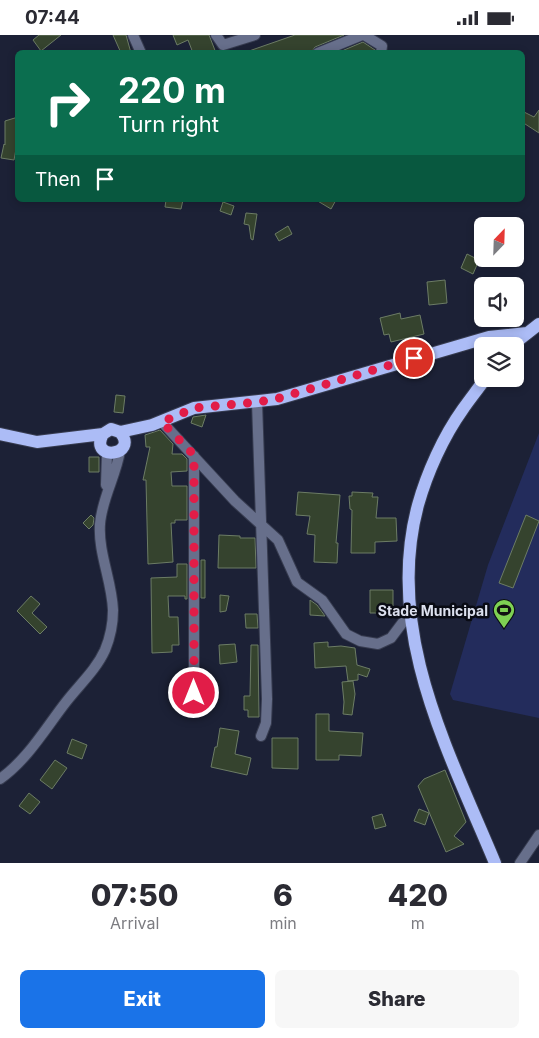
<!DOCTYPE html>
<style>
body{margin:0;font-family:Inter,sans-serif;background:#f7f7f7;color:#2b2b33;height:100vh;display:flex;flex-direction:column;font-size:19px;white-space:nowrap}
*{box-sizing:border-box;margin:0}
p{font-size:16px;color:#7c7c81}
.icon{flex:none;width:28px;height:28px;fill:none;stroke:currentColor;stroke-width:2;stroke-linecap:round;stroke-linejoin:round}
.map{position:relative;height:828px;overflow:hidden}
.sheet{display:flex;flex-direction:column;background:#fff;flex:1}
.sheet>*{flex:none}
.guide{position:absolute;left:15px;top:15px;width:510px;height:152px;border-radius:8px;box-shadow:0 2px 8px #0003;background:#0b6e4f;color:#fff;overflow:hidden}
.needle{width:32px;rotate:23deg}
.fabs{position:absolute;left:474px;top:182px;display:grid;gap:10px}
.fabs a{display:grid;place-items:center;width:50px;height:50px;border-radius:8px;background:#fff;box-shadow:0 2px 8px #0003;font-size:25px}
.pin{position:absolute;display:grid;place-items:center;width:42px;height:42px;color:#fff;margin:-21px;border:2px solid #fff;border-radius:50%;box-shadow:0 1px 5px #0007}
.me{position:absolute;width:55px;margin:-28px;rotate:0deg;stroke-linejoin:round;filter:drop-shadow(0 0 4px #0008)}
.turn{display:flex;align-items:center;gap:18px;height:105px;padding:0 20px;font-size:22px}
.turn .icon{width:65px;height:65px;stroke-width:2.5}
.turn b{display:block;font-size:35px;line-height:42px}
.then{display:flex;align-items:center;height:48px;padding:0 20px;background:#0003;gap:10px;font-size:19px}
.eta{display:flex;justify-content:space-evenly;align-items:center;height:85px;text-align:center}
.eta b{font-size:30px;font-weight:800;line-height:35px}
.action{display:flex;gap:10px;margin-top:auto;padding:10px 20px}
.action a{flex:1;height:58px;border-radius:8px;background:#1a73e8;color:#fff;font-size:20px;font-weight:800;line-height:58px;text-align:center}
.action a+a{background:#f7f7f7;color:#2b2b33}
.status{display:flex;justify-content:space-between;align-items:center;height:35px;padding:0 25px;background:#fff;direction:ltr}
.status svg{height:14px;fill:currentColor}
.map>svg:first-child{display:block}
</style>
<div class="status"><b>07:44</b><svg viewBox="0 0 49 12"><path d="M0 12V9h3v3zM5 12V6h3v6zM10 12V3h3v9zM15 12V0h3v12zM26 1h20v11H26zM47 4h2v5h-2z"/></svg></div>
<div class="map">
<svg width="539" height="828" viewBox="0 0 539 828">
<rect width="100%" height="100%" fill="#1c2136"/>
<!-- pitch -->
<path fill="#232c5c" d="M539,398V683L453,665L450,659L488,530Z"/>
<!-- building -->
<path fill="#35432e" stroke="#6c7c65" d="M39,0H61L41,16L33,5Z
M113,0H126L131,18H121Z
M173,0H209L216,18H193L188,5L177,10Z
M295,0H344L315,12L311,18H249V16Z
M363,7L375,15L374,18H337Z
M539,75V98L522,87V76L534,82Z
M18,82V103L14,125L1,123L4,109L5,110V86Z
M166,165H183L181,174L165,172Z
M316,165H336L331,174Z
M223,167L234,171L231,180L220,176Z
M246,178L257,179L253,205L251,204L249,190L244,189Z
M288,191L292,199L279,206L275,199Z
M467,219L479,225L473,239L461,233Z
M445,245L447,268L429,270L427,247Z
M475,264H482V277H475Z
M400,278L401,284L420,280L424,299L391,307L389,299L384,300L380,283Z
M116,360L125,361L123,378L114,377Z
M206,380L202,392L191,388L193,382Z
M160,395L173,409L172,419H182L187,424V436L171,437L172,451H187V485H175V488H171L173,527L148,529L146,445H143L150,412H146L145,400Z
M89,422H99V437H89Z
M298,457L340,460L336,508H338L337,528L314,527L315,500L307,499L310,481L296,480Z
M352,457L373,458L372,462H378L376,483H396L397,506L375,507V518H351L352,475L350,474L349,461H352Z
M91,480L94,483L93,490L89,494L83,488Z
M526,480L539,486L513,553L499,548Z
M219,500L240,501V503H255L256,533H218Z
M201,525H205V563H201Z
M177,529H187V564H185V561H168L169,582H178L179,610H172V617L152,618L151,543L177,542Z
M370,555H393V578H370Z
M220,560L229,561L226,576L220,577Z
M31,561L40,569L32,578L47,592L40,599L17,576Z
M310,565L317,570L325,581L310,580Z
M245,579H257L258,593H246Z
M328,607V612L341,611L355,613L357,630L370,634L367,642L358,639V645L348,646L346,631L315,633L314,608Z
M235,609L237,627L220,629L219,610Z
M251,610H258L259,682H248V675H244V661H250Z
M353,646L355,659L352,680L343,679L344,667L342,647Z
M316,679H329V696L363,698L361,721L339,720V725H316Z
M220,693L239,696L235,719L251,723L247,740L211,732L215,712H217Z
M272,703H298V734L272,733Z
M72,704L87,710L82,724L67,718Z
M55,725L67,733L52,754L40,745Z
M445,735L466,787L454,801L464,809L446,817L418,751L424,744Z
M29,758L40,767L30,779L19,771Z
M419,774L429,778L425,790L414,786Z
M382,779L386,791L375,794L372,782Z"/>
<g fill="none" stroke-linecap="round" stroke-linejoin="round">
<!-- minor casing -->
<g stroke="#373c50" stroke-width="12">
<path id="minor" d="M133,0L141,18
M216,0L223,10L255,0
M364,0L382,11L381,18
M318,18L362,0
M257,367L267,664L266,688L261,701
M162,387L235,466L278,505L297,547L322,565L346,599L360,606L378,609L391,603L409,579
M194,421V659
M106,450L107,418
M0,744C28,724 45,694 66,667C79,650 96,635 105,615C110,603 113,588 113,575C112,546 98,518 100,489C102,463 116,441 120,416
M520,828L539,800"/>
</g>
<!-- major casing -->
<g stroke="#373c50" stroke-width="14">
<path id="major" d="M511,311L539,289
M485,344C478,354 470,364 463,374C443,402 427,438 418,470C384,596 448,715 495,828
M0,399L37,407L103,399L111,394L120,397L152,390L194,373L277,364L489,302L527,298
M103,399C88,427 140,421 120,397"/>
</g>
<!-- minor -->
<use href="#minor" stroke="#676f8b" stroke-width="10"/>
<!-- major -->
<use href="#major" stroke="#acbcf6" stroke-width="12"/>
</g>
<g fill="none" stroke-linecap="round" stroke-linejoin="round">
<!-- route -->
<path stroke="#e11d48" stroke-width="9" stroke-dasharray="0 16.2" d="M194,658V420L162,387L194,373L258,367L276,364L414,323"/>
</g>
<!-- icons -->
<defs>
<g id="stadium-pin" transform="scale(1.125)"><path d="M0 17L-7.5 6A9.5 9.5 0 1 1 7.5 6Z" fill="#7ed153" stroke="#090b14"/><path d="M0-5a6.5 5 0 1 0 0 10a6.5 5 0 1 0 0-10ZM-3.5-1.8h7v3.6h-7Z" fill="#111"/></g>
</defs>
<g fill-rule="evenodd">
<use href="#stadium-pin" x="504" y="575"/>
</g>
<g text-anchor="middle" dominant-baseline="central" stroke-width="5" stroke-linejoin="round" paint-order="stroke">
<!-- poi labels -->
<g font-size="14" font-weight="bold" fill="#dde1ef" stroke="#090b14" text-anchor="end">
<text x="488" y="575">Stade Municipal</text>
</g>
</g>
</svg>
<div class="fabs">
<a><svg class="needle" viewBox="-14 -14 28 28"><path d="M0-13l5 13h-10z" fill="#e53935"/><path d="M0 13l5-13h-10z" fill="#7c7c81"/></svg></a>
<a><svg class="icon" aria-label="sound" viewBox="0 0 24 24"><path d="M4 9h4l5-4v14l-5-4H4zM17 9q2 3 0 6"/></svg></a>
<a><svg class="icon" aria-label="layers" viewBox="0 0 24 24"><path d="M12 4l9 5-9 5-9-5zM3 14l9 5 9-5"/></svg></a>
</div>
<div class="pin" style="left:414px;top:323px;background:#d93025"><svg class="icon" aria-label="arrive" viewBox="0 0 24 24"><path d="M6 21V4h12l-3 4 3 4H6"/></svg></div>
<svg class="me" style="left:194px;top:658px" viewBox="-20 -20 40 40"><circle r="17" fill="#e11d48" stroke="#fff" stroke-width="3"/><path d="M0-11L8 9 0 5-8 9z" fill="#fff"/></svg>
<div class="guide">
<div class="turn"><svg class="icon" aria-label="right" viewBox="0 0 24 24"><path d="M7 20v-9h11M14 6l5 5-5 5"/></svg><div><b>220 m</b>Turn right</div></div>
<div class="then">Then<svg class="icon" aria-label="arrive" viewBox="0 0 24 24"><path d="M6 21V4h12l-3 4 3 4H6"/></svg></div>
</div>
</div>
<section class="sheet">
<div class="eta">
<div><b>07:50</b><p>Arrival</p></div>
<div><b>6</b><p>min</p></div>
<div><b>420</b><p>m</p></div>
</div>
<div class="action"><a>Exit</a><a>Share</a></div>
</section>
